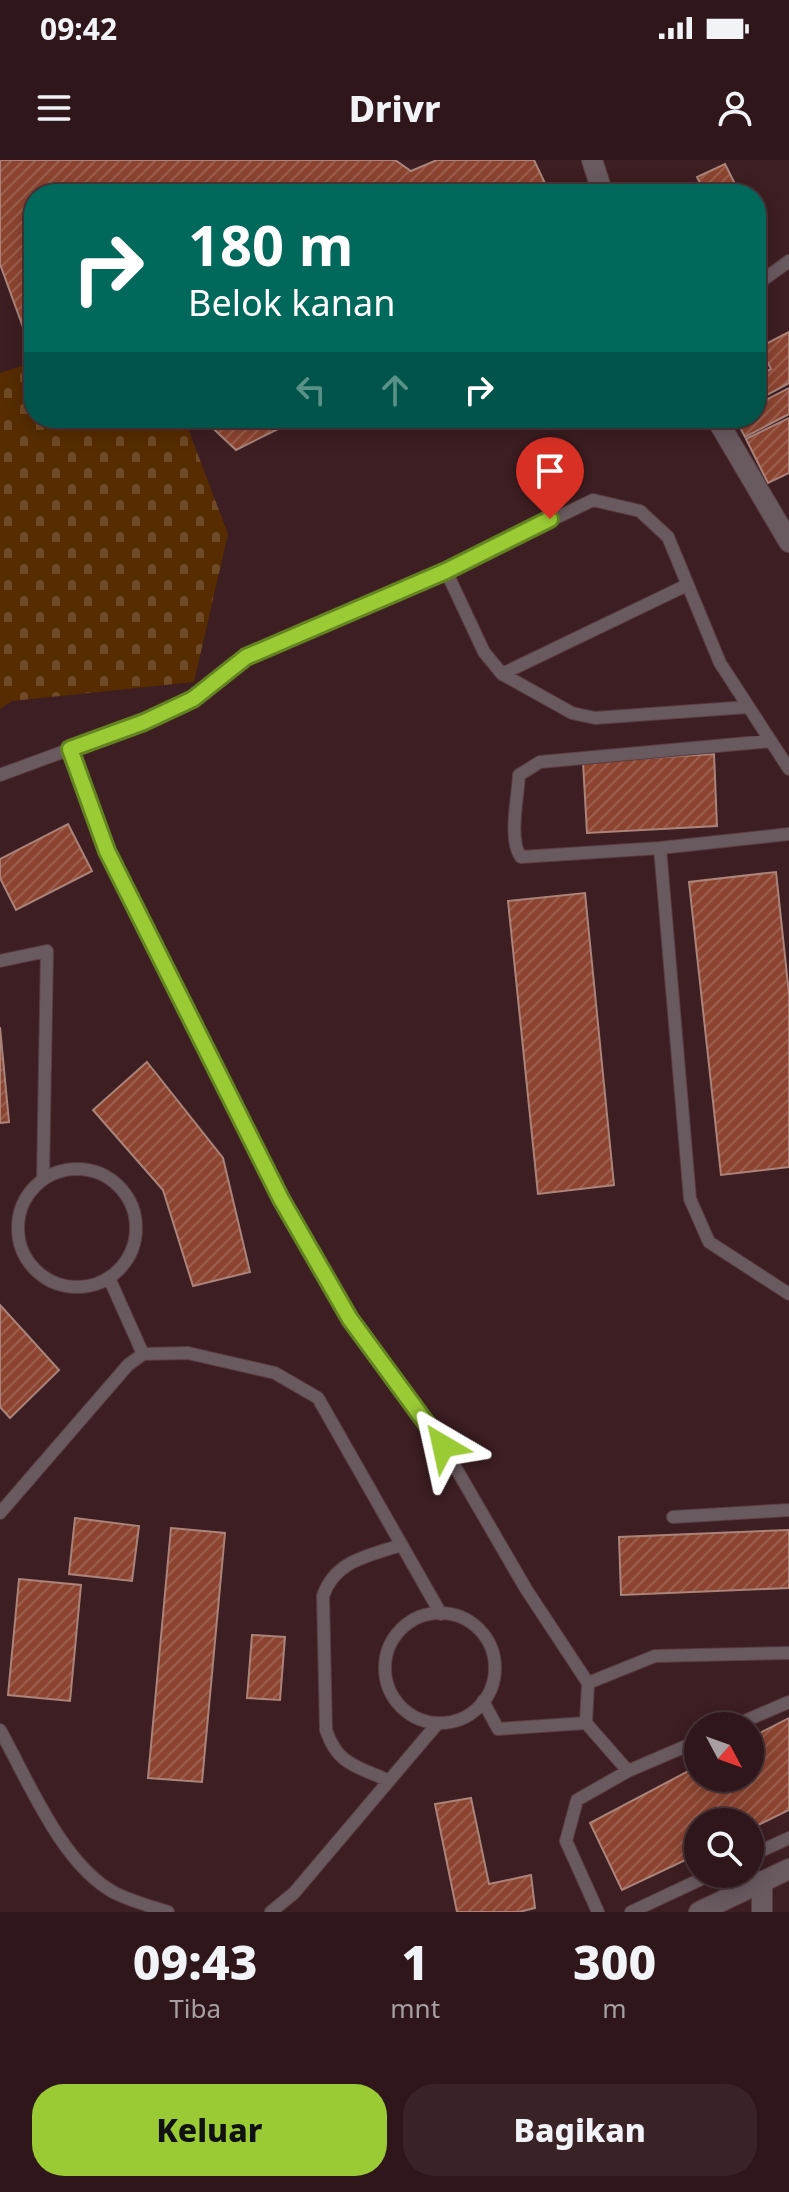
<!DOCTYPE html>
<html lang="id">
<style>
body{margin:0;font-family:"Noto Sans",sans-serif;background:#3a2327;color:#f1f3f6;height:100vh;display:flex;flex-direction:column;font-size:30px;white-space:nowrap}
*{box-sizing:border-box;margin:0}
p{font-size:26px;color:#a79fa2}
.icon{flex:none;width:44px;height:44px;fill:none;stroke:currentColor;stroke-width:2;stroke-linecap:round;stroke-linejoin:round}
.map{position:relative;height:1752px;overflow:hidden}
.details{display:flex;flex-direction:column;background:#2e161a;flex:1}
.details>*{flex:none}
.guide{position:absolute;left:24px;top:24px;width:742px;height:244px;border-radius:32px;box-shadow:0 4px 20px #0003,0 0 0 2px #493539;background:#00695c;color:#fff;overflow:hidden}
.needle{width:52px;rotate:131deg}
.tools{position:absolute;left:684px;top:1552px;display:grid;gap:16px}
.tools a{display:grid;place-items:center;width:80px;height:80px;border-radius:50%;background:#2e161a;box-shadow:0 4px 20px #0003,0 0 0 2px #493539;font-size:40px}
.pin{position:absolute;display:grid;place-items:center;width:68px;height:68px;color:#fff;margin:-82px -34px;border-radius:50% 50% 50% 0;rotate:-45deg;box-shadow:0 0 8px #0007}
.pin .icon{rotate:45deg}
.me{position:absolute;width:88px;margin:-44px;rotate:324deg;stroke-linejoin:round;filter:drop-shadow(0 0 6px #0008)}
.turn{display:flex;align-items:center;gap:28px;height:168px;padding:0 32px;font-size:36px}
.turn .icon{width:104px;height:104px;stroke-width:2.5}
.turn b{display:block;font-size:56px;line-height:68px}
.lanes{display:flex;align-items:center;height:76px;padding:0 32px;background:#0003;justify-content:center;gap:40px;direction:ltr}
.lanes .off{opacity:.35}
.eta{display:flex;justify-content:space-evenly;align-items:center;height:136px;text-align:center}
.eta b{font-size:48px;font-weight:800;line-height:56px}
.action{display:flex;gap:16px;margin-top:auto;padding:16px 32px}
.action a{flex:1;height:92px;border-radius:32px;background:#9acb35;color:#111;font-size:32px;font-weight:800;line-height:92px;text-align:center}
.action a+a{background:#3a2327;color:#f1f3f6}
.status{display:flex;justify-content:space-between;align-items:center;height:56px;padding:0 40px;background:#2e161a;direction:ltr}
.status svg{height:22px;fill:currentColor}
header{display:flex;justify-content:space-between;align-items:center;height:104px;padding:0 32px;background:#2e161a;font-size:36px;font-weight:800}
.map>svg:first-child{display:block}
</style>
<div class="status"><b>09:42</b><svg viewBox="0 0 49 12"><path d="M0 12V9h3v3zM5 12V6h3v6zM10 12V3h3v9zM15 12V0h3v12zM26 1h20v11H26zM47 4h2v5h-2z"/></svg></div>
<header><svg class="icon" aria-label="menu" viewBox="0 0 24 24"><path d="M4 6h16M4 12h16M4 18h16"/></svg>Drivr<svg class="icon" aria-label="person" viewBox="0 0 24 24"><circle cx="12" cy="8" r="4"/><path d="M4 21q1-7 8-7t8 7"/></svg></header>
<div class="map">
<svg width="789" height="1752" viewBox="0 0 789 1752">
<defs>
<pattern id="cemetery-stones" width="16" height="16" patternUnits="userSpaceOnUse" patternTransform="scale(2)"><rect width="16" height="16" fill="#572c00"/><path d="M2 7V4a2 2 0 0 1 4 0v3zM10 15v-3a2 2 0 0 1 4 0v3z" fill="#704a25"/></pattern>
<pattern id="building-hatch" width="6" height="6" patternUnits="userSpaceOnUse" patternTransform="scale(2)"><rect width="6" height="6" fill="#8c4430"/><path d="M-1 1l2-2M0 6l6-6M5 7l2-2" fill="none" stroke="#9d5f4e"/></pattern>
</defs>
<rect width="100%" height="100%" fill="#3d1e22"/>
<!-- cemetery -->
<path fill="url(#cemetery-stones)" d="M34,202V258H184L228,374L194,522L12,541L0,549V213Z"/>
<!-- building -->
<path fill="url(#building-hatch)" stroke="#aa847a" stroke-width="2" d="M0,0H395L411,11L437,0H534L550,34H34V177L27,178L0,104Z
M725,4L740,34H705L697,17Z
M789,172V223L756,241V217L771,209L760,187Z
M789,228V254L745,277L735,258H756V245Z
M202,258H300L236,290Z
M789,258V313L768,323L746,279Z
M714,594L717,666L587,673L583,602Z
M68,664L92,711L16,750L0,718V699Z
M776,712L789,834V1007L721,1015L689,722Z
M585,733L614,1025L538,1034L508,741Z
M0,867L9,962L0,963Z
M147,902L223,998L250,1112L193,1126L163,1030L93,950Z
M0,1145L59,1210L10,1258L0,1247Z
M75,1358L139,1366L132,1421L69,1414Z
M171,1368L225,1373L202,1622L148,1618Z
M789,1370V1428L621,1435L619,1377Z
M19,1419L81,1425L70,1541L8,1535Z
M252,1475L285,1477L280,1540L247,1538Z
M789,1558V1650L750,1669V1662H698V1694L622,1730L590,1663L698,1606V1618H750V1578Z
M471,1638L489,1724L531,1715L535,1748L519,1752H457L435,1644Z"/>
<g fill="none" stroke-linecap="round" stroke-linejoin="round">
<!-- service casing -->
<g stroke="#5a3d40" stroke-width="14">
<path id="service" d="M756,125L789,101
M446,411L484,492L502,514L687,425
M502,514L572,553L595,558L748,547
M70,589L107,691L281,1039L350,1159L443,1286L526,1429L588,1523L586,1563L628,1611
M0,615L144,562L193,539L246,497L446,411L593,340L640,351L668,377L720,503L789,609
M789,674L660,688L690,1039L709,1082L789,1134
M660,688L521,697C508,680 518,637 519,615L540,602L771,581
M0,801L47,791L43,1019
M18 1068a59 59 0 1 1 118 0a59 59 0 1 1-118 0Z
M109,1118L143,1194
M0,1353L128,1205L143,1194L188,1193L275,1213L318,1238L441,1454
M673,1357L789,1350
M385 1508a55 55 0 1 1 110 0a55 55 0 1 1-110 0Z
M588,1523L655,1496L789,1493
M483,1541L498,1569L586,1563
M733,1566L789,1542
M0,1570C28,1620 62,1705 115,1733C131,1741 150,1746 168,1752
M387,1620C356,1606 337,1604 326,1570L323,1436C335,1400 369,1396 401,1385
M750,1696L789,1678
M271,1752L294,1733L438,1563
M598,1752L566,1681L577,1640L628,1611L698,1581
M631,1752L712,1714"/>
</g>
<!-- minor casing -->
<g stroke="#5a3d40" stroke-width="22">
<path id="minor" d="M592,0L603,34
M716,258L789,382
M762,1721V1752
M699,1752L789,1709"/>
</g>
<!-- service -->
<use href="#service" stroke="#695a60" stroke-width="12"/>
<!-- minor -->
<use href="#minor" stroke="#695a60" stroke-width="20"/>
</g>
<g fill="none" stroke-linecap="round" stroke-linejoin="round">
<!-- route casing -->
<g stroke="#648422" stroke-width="20">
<path id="route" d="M443,1286L350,1159L281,1039L107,691L70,589L144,562L193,539L246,497L446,411L550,359"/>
</g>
<!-- route -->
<use href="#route" stroke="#9acb35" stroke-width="14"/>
</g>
</svg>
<div class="tools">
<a><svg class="needle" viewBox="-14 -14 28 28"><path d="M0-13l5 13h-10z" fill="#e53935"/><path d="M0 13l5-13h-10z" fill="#a79fa2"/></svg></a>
<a><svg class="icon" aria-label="search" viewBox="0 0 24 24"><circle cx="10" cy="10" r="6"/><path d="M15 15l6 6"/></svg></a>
</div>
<div class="pin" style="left:550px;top:359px;background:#d93025"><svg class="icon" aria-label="arrive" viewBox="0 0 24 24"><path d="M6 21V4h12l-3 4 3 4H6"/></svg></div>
<svg class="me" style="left:443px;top:1286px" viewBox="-20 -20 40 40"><path d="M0-17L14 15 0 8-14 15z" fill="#9acb35" stroke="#fff" stroke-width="4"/></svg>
<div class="guide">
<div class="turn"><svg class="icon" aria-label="right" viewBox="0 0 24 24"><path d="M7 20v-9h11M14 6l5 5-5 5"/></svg><div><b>180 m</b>Belok kanan</div></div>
<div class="lanes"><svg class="icon off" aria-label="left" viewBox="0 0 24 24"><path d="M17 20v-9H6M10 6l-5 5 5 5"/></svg><svg class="icon off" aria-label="ahead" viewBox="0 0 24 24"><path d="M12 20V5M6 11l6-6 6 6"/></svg><svg class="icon" aria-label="right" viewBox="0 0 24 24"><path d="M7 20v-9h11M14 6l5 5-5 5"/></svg></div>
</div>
</div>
<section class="details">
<div class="eta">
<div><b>09:43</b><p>Tiba</p></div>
<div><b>1</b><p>mnt</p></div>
<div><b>300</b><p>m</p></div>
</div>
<div class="action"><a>Keluar</a><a>Bagikan</a></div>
</section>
